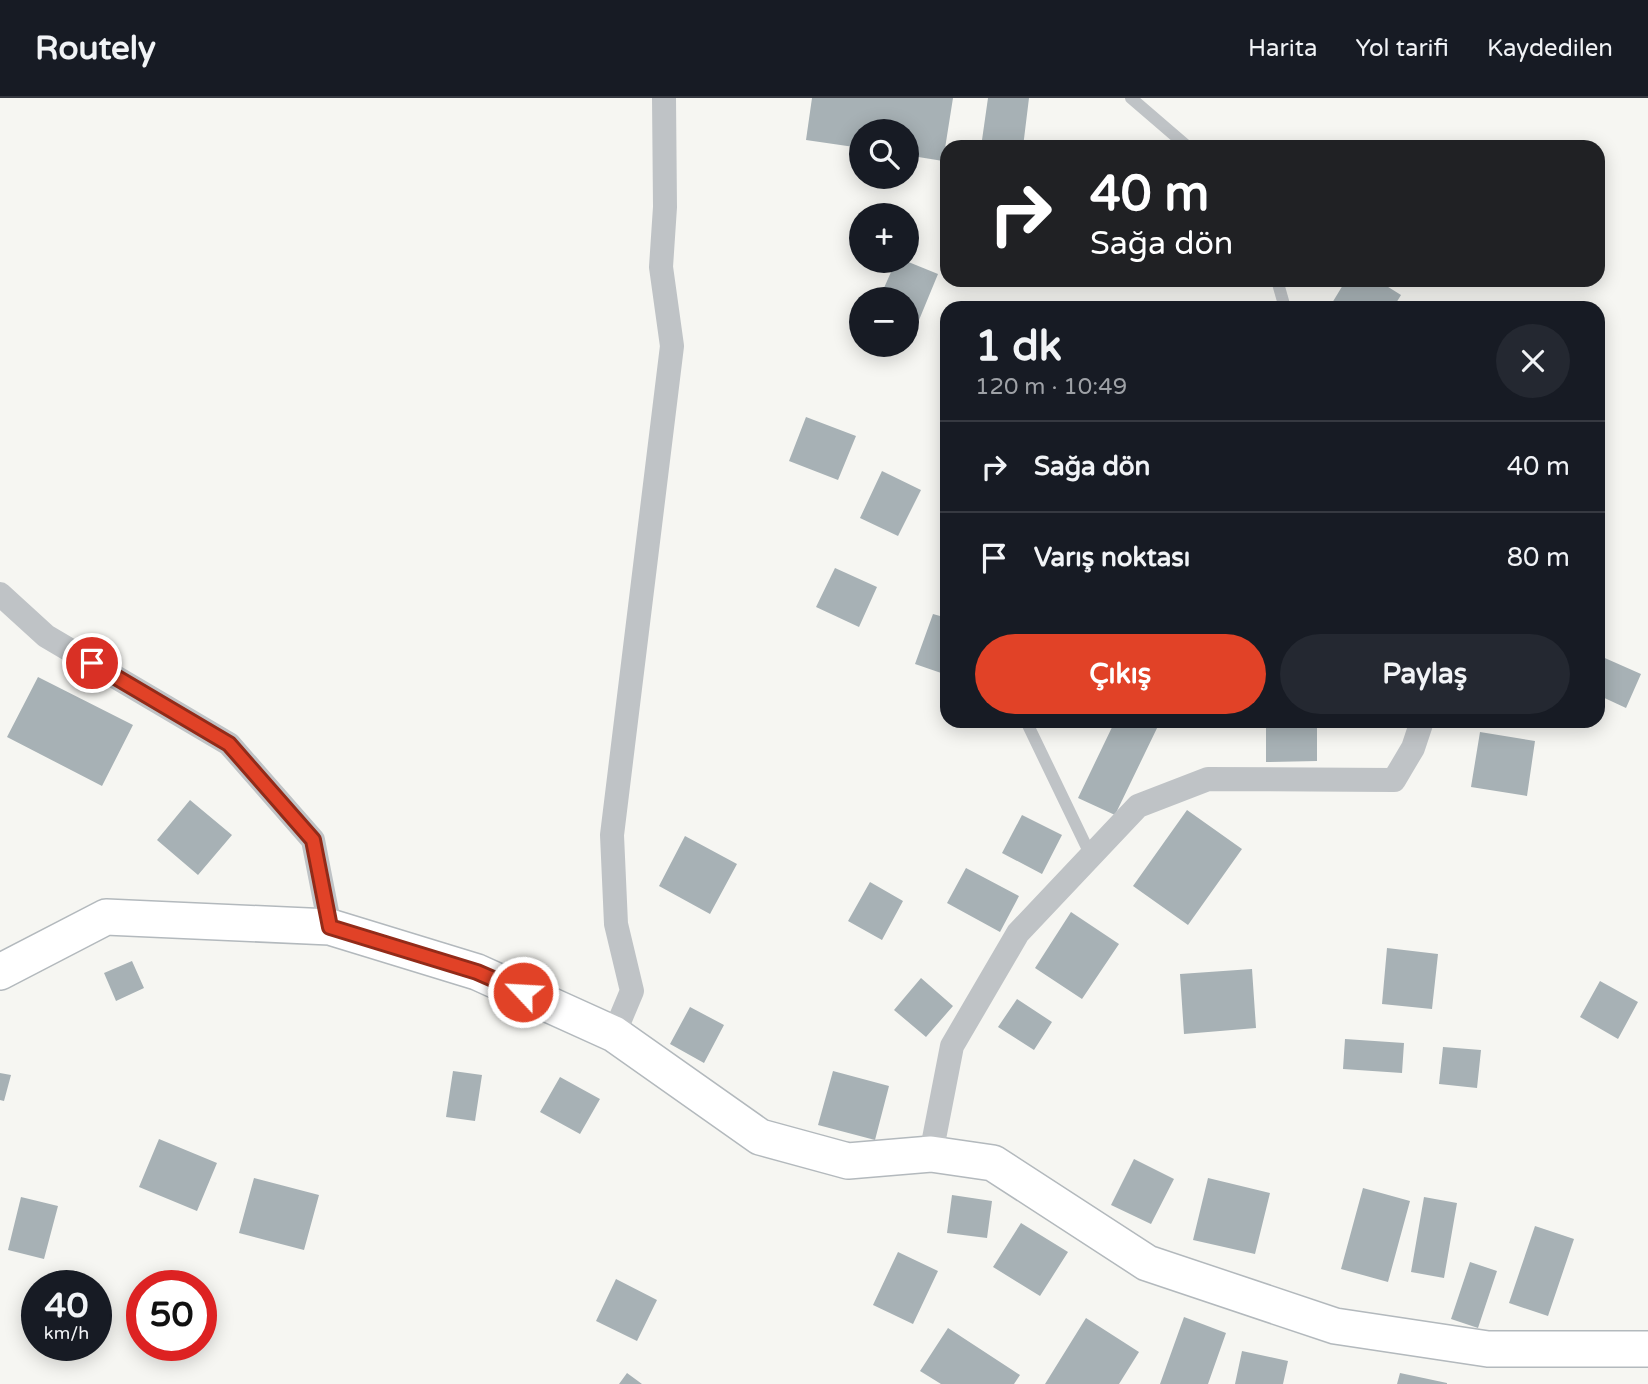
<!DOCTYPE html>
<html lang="tr">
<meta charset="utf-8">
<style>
body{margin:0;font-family:"Varela Round",sans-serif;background:#242831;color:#f1f3f6;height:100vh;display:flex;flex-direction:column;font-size:26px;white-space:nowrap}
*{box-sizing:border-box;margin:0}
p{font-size:23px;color:#9ea1a6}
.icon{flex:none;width:38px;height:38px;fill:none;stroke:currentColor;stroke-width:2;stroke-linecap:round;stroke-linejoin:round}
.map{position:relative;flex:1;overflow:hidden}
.sheet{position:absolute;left:940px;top:203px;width:665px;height:427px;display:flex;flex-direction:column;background:#171b24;border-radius:21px;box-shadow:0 4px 18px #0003}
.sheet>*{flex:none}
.hud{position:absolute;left:940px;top:42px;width:665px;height:147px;border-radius:21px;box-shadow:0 4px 18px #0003;background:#202124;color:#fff;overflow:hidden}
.controls{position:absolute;left:849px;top:21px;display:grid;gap:14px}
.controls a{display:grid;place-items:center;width:70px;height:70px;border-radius:50%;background:#171b24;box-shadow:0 4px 18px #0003;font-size:35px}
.speed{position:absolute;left:21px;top:1172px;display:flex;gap:14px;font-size:35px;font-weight:700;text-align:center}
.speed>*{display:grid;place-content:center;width:91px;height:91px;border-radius:50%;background:#171b24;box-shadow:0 4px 18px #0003;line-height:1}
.speed small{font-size:18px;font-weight:400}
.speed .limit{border:10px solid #d22;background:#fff;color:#111}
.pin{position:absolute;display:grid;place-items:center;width:60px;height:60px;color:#fff;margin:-30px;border:4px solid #fff;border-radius:50%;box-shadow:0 2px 7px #0007}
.me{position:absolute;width:77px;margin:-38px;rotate:295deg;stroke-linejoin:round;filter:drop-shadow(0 0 5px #0008)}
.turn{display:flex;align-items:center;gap:24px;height:147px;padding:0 35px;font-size:32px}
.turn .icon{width:91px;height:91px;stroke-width:2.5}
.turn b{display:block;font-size:49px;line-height:60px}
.round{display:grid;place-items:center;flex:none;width:74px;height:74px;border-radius:37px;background:#242831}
.headline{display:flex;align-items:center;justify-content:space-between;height:119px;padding:0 35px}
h1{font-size:42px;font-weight:700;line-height:52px}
.action{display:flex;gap:14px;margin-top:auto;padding:14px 35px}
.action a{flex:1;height:80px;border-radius:42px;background:#e14227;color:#fff;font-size:28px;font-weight:700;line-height:80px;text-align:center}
.action a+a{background:#242831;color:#f1f3f6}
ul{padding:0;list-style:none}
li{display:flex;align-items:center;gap:21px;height:91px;padding:0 35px;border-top:2px solid #363941}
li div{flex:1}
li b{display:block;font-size:26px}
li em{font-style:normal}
header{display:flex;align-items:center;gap:42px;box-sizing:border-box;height:98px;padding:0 35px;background:#171b24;border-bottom:2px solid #363941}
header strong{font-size:33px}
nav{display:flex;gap:38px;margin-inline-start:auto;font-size:24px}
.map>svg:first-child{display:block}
</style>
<header>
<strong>Routely</strong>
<nav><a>Harita</a><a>Yol tarifi</a><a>Kaydedilen</a></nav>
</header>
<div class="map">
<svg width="1648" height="1286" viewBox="0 0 1648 1286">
<rect width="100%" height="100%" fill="#f6f6f2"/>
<!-- building -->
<path fill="#a7b1b5" d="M812,0H953L943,63L906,57V33H861V50L806,42Z
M988,0H1029L1023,49H981Z
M896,163H906L938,176L912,239L906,236V201H879Z
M1346,182H1377L1401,197L1393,210H1329Z
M806,319L856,338L838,382L789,363Z
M882,373L921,392L898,438L860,420Z
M835,470L877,489L859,529L816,509Z
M933,516L947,520V577L915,566Z
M1598,557L1641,576L1626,610L1598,597Z
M38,579L133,627L102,688L7,639Z
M1115,623H1152L1159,626L1115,717L1078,700Z
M1317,625V663L1266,664V626Z
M1480,634L1535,643L1527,698L1471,689Z
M190,702L232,737L198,777L157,742Z
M1187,712L1242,751L1188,827L1133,788Z
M1022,717L1062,737L1042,776L1002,755Z
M685,738L737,766L710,816L659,788Z
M966,770L1019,798L1000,834L947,805Z
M870,784L903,803L882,842L848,823Z
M1071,814L1119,846L1082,901L1035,870Z
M1387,850L1438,856L1432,911L1382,906Z
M132,863L144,890L116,903L104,875Z
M1252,871L1256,930L1184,936L1180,876Z
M921,880L953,908L926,939L894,912Z
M1600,883L1638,904L1618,941L1580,919Z
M1017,901L1052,924L1034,952L998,929Z
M690,909L724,927L704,965L670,946Z
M1345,941L1404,945L1402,975L1343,971Z
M1443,949L1481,952L1477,990L1439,986Z
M453,973L482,977L475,1023L446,1019Z
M833,973L889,988L875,1042L818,1027Z
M0,975L11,977L4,1003L0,1002Z
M560,979L600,1001L580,1036L540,1014Z
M159,1041L217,1065L197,1113L139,1089Z
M1134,1061L1174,1081L1151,1126L1111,1107Z
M254,1080L319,1097L304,1152L239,1135Z
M1208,1080L1270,1095L1255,1156L1193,1142Z
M1363,1090L1410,1103L1388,1184L1341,1171Z
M952,1097L992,1103L987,1140L947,1135Z
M21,1099L58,1108L44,1161L8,1152Z
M1424,1099L1457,1105L1444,1180L1411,1174Z
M1021,1125L1068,1154L1040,1198L993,1169Z
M1535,1128L1574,1141L1548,1218L1509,1205Z
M898,1154L938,1173L913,1226L873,1207Z
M1470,1164L1497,1173L1478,1230L1451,1221Z
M616,1181L657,1202L637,1243L596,1223Z
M1184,1219L1226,1235L1208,1286H1160Z
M1086,1220L1139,1254L1119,1286H1045Z
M948,1230L1020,1277L1014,1286H941L920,1273Z
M1242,1253L1288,1263L1283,1286H1235Z
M627,1275L642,1286H619Z
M1400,1275L1447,1285V1286H1397Z"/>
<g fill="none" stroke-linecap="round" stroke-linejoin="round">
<!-- secondary casing -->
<g stroke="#b3b9bd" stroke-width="38">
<path id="secondary" d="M0,874L106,819L330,829L477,874L614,936L760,1039L848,1063L931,1056L993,1065L1147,1165L1335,1228L1488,1251H1648"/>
</g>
<!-- service -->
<path stroke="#bfc3c6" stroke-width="12" d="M1131,0L1188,49
M1277,182L1285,210
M1026,623L1091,758"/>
<!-- minor -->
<path stroke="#bfc3c6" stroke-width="24" d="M0,496L46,538L229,646L313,742L330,829
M614,936L632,893L616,826L612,737L672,248L661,169L665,109L664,0
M931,1056L952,948L1018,835L1138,708L1208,681L1394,682L1413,650L1422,623"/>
<!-- secondary -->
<use href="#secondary" stroke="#fff" stroke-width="35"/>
</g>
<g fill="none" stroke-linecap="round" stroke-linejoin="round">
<!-- route casing -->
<g stroke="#922b19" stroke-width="18">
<path id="route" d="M92,565L229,646L313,742L330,829L477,874L523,894"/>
</g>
<!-- route -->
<use href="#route" stroke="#e14227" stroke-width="12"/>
</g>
</svg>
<div class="controls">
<a><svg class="icon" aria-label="search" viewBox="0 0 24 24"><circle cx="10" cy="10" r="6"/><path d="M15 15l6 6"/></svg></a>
<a>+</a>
<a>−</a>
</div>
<div class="speed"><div>40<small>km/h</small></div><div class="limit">50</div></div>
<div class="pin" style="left:92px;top:565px;background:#d93025"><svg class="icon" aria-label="arrive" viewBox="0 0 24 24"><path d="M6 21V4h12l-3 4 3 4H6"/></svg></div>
<svg class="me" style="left:523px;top:894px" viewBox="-20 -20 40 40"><circle r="17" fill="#e14227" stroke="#fff" stroke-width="3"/><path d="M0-11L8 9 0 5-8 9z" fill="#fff"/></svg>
<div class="hud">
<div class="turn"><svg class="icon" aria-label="right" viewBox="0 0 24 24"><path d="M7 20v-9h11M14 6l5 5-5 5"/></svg><div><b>40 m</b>Sağa dön</div></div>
</div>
<section class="sheet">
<div class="headline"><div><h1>1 dk</h1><p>120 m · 10:49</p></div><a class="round"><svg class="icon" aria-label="close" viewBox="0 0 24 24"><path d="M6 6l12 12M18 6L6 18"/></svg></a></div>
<ul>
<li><svg class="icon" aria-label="right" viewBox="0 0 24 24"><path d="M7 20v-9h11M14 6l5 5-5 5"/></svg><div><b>Sağa dön</b></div><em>40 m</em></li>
<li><svg class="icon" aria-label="arrive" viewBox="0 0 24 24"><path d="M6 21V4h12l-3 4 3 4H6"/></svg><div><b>Varış noktası</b></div><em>80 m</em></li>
</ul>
<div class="action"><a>Çıkış</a><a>Paylaş</a></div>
</section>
</div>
